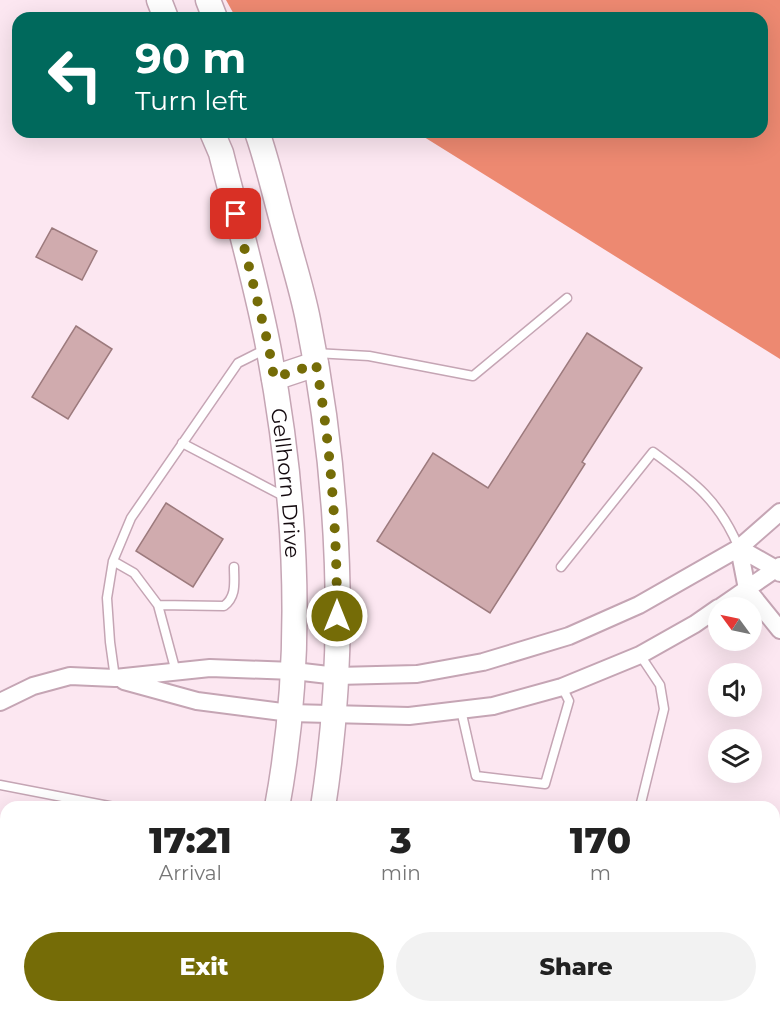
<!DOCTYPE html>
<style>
body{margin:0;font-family:Montserrat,sans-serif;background:#f2f2f2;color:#222;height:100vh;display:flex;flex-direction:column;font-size:22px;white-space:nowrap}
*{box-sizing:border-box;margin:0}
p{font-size:20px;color:#767676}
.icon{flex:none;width:33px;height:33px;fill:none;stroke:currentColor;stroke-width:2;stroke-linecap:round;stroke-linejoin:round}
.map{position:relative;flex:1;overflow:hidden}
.sheet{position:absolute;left:0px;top:801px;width:780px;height:212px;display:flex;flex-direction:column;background:#fff;border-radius:18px 18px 0 0;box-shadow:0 6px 24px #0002}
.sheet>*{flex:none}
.top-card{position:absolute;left:12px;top:12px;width:756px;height:126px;border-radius:18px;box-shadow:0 6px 24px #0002;background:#00695c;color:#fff;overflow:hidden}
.needle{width:39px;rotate:303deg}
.buttons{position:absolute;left:708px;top:597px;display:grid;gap:12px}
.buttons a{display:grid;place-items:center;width:54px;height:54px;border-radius:50%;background:#fff;box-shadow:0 6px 24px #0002;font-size:30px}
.pin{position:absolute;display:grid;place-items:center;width:51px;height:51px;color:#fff;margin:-26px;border-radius:12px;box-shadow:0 3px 9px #0006}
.me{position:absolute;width:66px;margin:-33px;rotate:0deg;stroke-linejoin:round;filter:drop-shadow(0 0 4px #0008)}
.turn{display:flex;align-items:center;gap:21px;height:126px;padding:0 24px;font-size:27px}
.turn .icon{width:78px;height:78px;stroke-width:2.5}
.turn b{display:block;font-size:42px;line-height:51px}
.eta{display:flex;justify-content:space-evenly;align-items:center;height:102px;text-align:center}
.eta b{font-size:36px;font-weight:800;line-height:42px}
.cta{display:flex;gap:12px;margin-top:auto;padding:12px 24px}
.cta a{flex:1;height:69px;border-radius:36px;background:#756c07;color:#fff;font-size:24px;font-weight:800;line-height:69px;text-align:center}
.cta a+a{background:#f2f2f2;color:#222}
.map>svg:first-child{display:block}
</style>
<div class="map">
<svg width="780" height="1012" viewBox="0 0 780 1012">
<rect width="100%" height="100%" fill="#fce7f1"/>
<!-- forest -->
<path fill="#ed8971" d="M226,0H780V359L416,132H762V18H236Z"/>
<!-- building -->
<path fill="#d0abae" stroke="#9c7a7d" stroke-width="1.5" d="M52,228L97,251L82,280L36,257Z
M76,326L112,349L68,419L32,397Z
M587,333L642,368L582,462L585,464L490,613L377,541L433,453L488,488Z
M166,503L223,539L193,587L136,551Z
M774,901L780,902V1012H654L655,1006H774Z
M434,1006H501L500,1012H458Z"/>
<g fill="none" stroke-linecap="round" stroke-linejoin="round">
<!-- service casing -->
<g stroke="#c5a5b4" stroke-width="11">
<path id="service" d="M315,353L369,356L473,376L567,298
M182,443L285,497
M113,561L134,573L158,605L176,672
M561,567L653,452C694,482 719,500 739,548
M158,605L224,606C237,596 234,582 234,567
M640,655L660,685L664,709L640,807
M115,678L110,642L107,598L113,561L131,518L238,363L266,349
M461,710L476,776L545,784L569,701L562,687
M0,785L114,807
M774,865L780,866
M0,947L6,948
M119,1012L121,1006
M571,1012L572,1006"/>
</g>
<!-- minor casing -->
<g stroke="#c5a5b4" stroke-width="20">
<path id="minor" d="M739,548L747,589L780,630
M739,548L776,569L780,573
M719,608L780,566
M124,681L197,701L290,713L409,716L493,706L562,687L640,655L695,624L718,608
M0,702L33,686L70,676L115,678L210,668L294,671L337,676L417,674L483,662L569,636L639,605L739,548L780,512"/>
</g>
<!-- secondary casing -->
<g stroke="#c5a5b4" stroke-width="27">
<g id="secondary">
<path d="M159,0L166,18"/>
<path d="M208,0L215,18"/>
<path id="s1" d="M212,132L221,153C237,217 257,286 269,351C297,500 305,657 277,807"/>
<path d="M257,132C268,163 275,196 284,228C292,259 302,289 308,320C340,479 348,647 323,807"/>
<path d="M274,378L316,364"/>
<path d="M233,1012L235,1006"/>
<path d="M280,1012L281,1006"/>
</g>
</g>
<!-- service -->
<use href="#service" stroke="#fff" stroke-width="8"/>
<!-- minor -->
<use href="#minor" stroke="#fff" stroke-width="16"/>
<!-- secondary -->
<use href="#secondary" stroke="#fff" stroke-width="24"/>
</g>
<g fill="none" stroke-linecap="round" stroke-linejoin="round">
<!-- route -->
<path stroke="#756c07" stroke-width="10" stroke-dasharray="0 18" d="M236,214L269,348L274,378L316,364C331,447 337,532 337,616"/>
</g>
<g text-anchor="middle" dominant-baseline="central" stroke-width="4.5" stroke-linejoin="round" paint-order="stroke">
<!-- street labels -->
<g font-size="21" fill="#12080d" stroke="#fff">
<text stroke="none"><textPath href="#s1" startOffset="360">Gellhorn Drive</textPath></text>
</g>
</g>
</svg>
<div class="buttons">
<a><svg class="needle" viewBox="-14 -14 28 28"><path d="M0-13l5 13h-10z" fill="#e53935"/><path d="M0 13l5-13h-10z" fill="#767676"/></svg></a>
<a><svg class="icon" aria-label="sound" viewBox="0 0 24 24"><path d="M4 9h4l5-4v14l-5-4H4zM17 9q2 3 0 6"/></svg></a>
<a><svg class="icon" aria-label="layers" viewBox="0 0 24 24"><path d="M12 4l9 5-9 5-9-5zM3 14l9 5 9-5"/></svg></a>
</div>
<div class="pin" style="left:236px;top:214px;background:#d93025"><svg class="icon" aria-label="arrive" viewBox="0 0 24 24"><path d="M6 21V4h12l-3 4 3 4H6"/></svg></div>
<svg class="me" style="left:337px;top:616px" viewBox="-20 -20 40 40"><circle r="17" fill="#756c07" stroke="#fff" stroke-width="3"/><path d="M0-11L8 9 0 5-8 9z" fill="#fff"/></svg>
<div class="top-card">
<div class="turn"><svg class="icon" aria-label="left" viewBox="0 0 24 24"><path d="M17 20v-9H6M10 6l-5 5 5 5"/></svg><div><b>90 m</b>Turn left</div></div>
</div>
<section class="sheet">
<div class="eta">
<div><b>17:21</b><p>Arrival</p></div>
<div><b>3</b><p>min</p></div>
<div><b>170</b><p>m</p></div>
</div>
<div class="cta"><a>Exit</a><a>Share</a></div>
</section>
</div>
